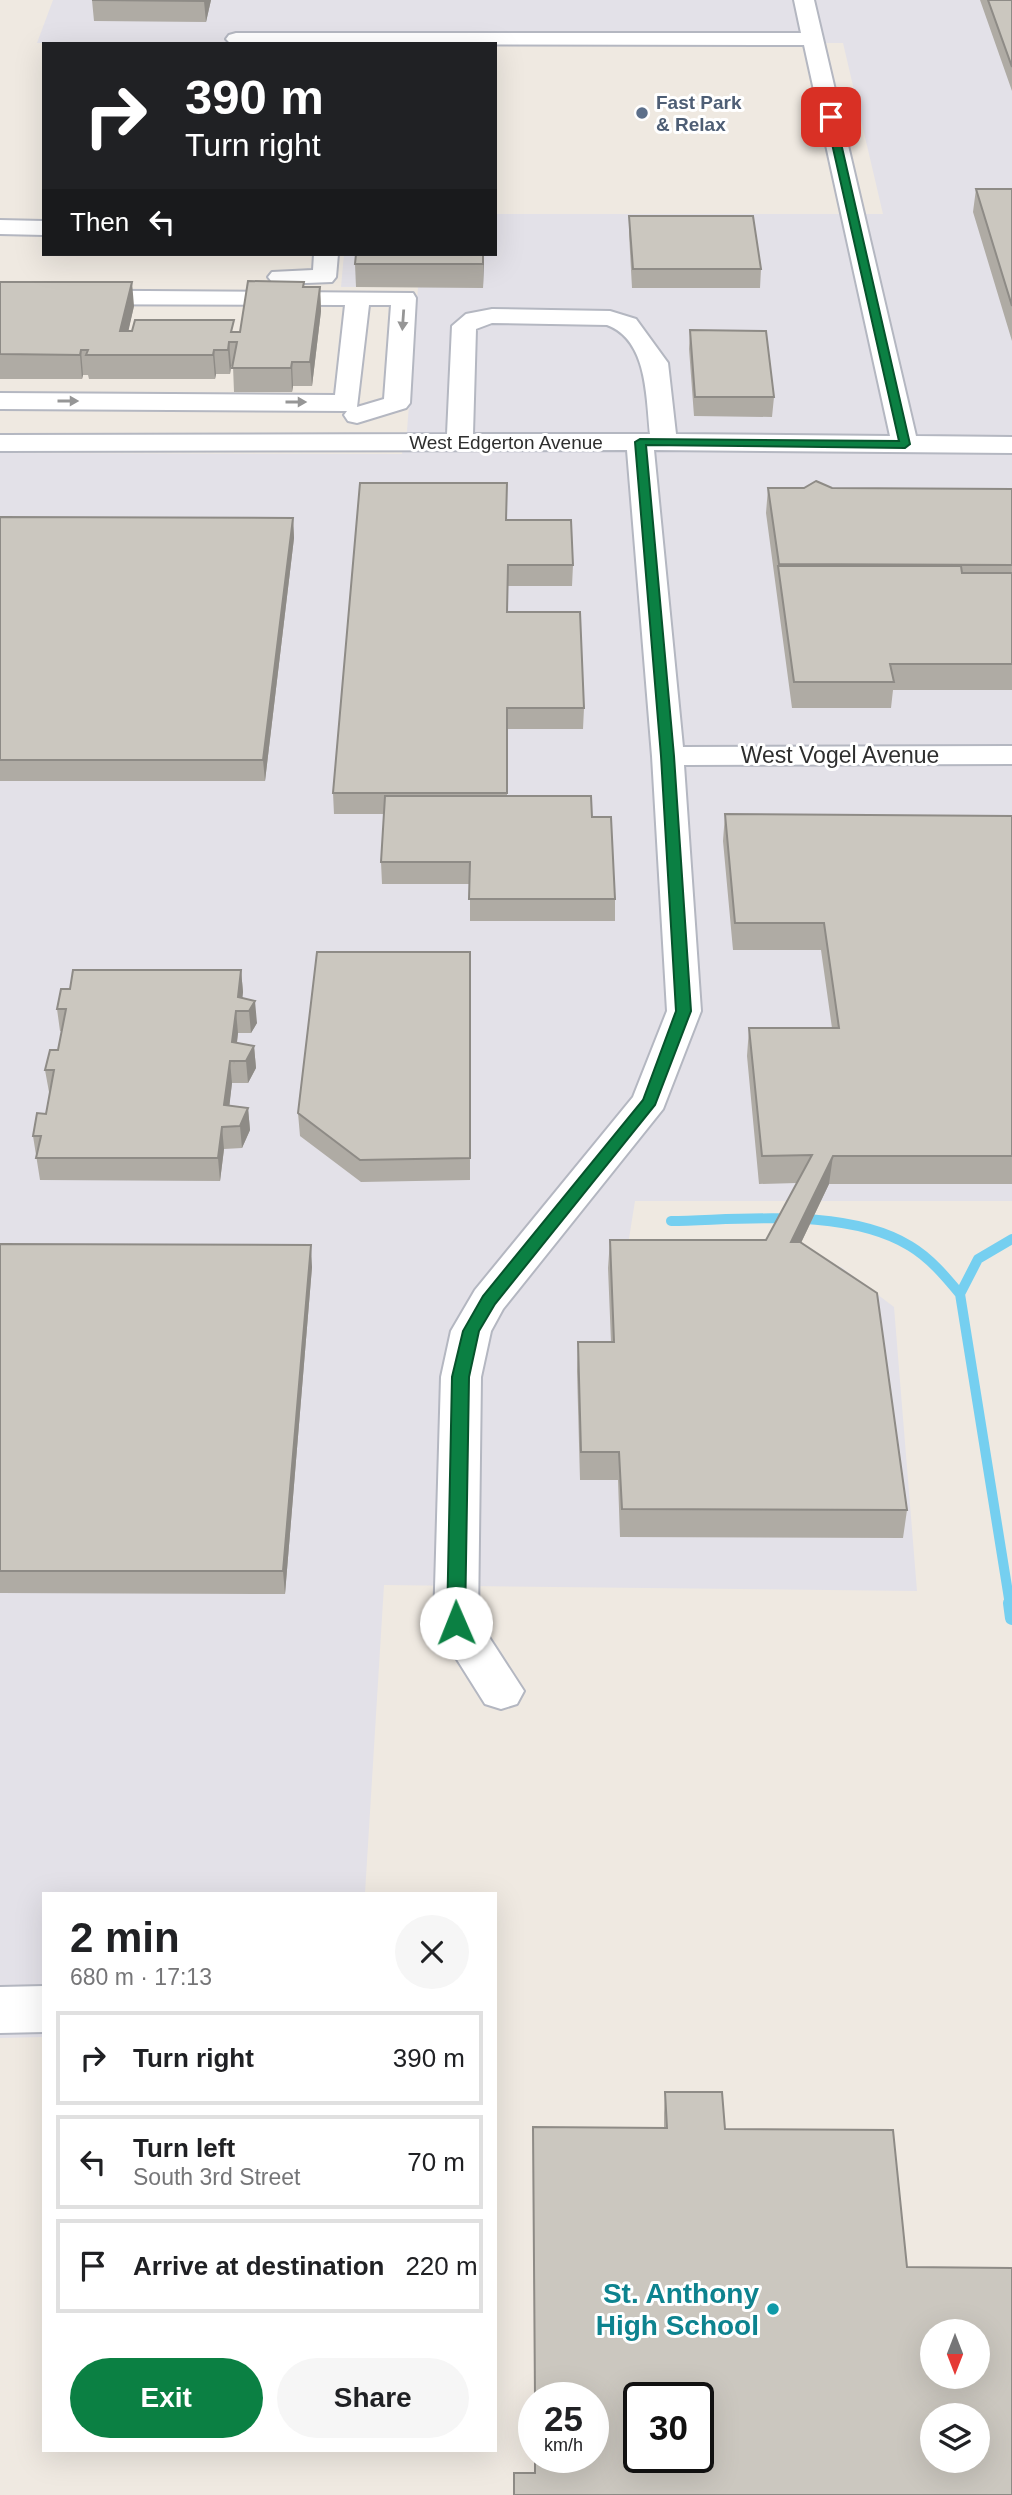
<!DOCTYPE html>
<meta charset="utf-8">
<style>
body{margin:0;font-family:Helvetica,sans-serif;background:#f6f6f6;color:#202124;height:100vh;display:flex;flex-direction:column;font-size:26px;white-space:nowrap}
*{box-sizing:border-box;margin:0}
p{font-size:23px;color:#757577}
.icon{flex:none;width:38px;height:38px;fill:none;stroke:currentColor;stroke-width:2;stroke-linecap:round;stroke-linejoin:round}
.map{position:relative;flex:1;overflow:hidden}
.sheet{position:absolute;left:42px;top:1892px;width:455px;height:560px;display:flex;flex-direction:column;background:#fff;border-radius:0px;box-shadow:0 7px 28px #0002}
.sheet>*{flex:none}
.hud{position:absolute;left:42px;top:42px;width:455px;height:214px;border-radius:0px;box-shadow:0 7px 28px #0002;background:#202124;color:#fff;overflow:hidden}
.needle{width:46px;rotate:180deg}
.buttons{position:absolute;left:920px;top:2319px;display:grid;gap:14px}
.buttons a{display:grid;place-items:center;width:70px;height:70px;border-radius:50%;background:#fff;box-shadow:0 7px 28px #0002;font-size:35px}
.speed{position:absolute;left:518px;top:2382px;display:flex;gap:14px;font-size:35px;font-weight:700;text-align:center}
.speed>*{display:grid;place-content:center;width:91px;height:91px;border-radius:50%;background:#fff;box-shadow:0 7px 28px #0002;line-height:1}
.speed small{font-size:18px;font-weight:400}
.speed .limit{border:4px solid #111;border-radius:10px;background:#fff;color:#111}
.pin{position:absolute;display:grid;place-items:center;width:60px;height:60px;color:#fff;margin:-30px;border-radius:14px;box-shadow:0 4px 10px #0006}
.me{position:absolute;width:77px;margin:-38px;rotate:359deg;stroke-linejoin:round;filter:drop-shadow(0 0 5px #0008)}
.turn{display:flex;align-items:center;gap:24px;height:147px;padding:0 28px;font-size:32px}
.turn .icon{width:91px;height:91px;stroke-width:2.5}
.turn b{display:block;font-size:49px;line-height:60px}
.then{display:flex;align-items:center;height:66px;padding:0 28px;background:#0003;gap:14px;font-size:26px}
.round{display:grid;place-items:center;flex:none;width:74px;height:74px;border-radius:37px;background:#f6f6f6}
.summary{display:flex;align-items:center;justify-content:space-between;height:119px;padding:0 28px}
h1{font-size:42px;font-weight:700;line-height:52px}
.action{display:flex;gap:14px;margin-top:auto;padding:14px 28px}
.action a{flex:1;height:80px;border-radius:42px;background:#0b8043;color:#fff;font-size:28px;font-weight:700;line-height:80px;text-align:center}
.action a+a{background:#f6f6f6;color:#202124}
ul{padding:0;list-style:none}
li{display:flex;align-items:center;gap:21px;height:94px;margin:0 14px 10px;padding:0 14px;border:4px solid #e0e0e0;border-radius:0px}
li div{flex:1}
li b{display:block;font-size:26px}
li em{font-style:normal}
.map>svg:first-child{display:block}
</style>
<div class="map">
<svg width="1012" height="2495" viewBox="0 0 1012 2495">
<rect width="100%" height="100%" fill="#efe9e1"/>
<!-- industrial -->
<path fill="#e3e1e8" d="M53,0H1012V1201H635L626,1257L841,1267L894,1307L917,1591L384,1585L365,1893L44,1894V2037L0,2038V453L402,454L407,431L418,287H341L344,254H495V214H883L843,43H37Z"/>
<g fill="none" stroke-linecap="round" stroke-linejoin="round">
<!-- stream-far1 -->
<path stroke="#75cff0" stroke-width="10" d="M671,1221C743,1220 846,1207 910,1246C930,1258 945,1276 960,1294
M1010,1605L960,1294L978,1259L1012,1239"/>
<!-- stream -->
<path stroke="#75cff0" stroke-width="14" d="M1010,1603L1012,1618"/>
<!-- minor casing -->
<g stroke="#b4b7c1" stroke-width="4">
<path id="minor" d="M794,0H814L916,436L1012,437V453L654,450L683,747L1012,746V764L684,765L701,1011L663,1109L503,1309L491,1331L481,1377L478,1620L524,1691L517,1704L501,1709L485,1704L434,1623L441,1377L451,1331L475,1290L633,1097L667,1011L652,756L627,450L0,451V435L447,434L452,326L466,314L492,309L610,311L636,319L668,363L676,434L890,436L804,45L231,44L226,39L229,35L236,33H801ZM492,323L607,325C648,340 646,398 650,434H473L476,329Z
M0,220L44,221V235L0,234Z
M314,254H338L336,277L332,282L280,284L272,282L268,277L272,272L313,270Z
M0,290L413,293L416,298L410,403L406,408L357,423L348,421L344,415L347,411L0,409V393L335,395L345,305L0,304ZM369,305H391L384,399L357,407Z
M44,1986V2032L0,2033V1987Z"/>
</g>
<!-- minor -->
<use href="#minor" fill="#fff" fill-rule="evenodd"/>
</g>
<!-- wall -->
<path fill="#afaba4" d="M92,0H211L206,22L94,21Z
M980,0H1012V91Z
M976,189H1012V341L973,212Z
M629,216L761,269L760,288H632L629,234Z
M356,254H484L483,288L356,287L355,264Z
M0,282L134,306L128,331L240,332L304,287H320L321,311L312,386H293L292,392H234L233,366H231L230,374H216L215,379H89L88,375H83L82,379H0Z
M690,330L774,397L772,417L694,416L689,349Z
M768,488L1012,489V690H893L891,708H792L766,513Z
M0,517L293,518L294,538L265,781H0Z
M506,520L573,565L572,586H508L507,612L584,708L583,729H507V796L592,817L615,899V921H470V884H382L381,862L384,814H334L333,793Z
M725,814L1012,816V1184H829L801,1243L907,1510L903,1538L620,1537L618,1480H580L577,1371L578,1342H611L608,1268L610,1240H766L797,1183L759,1184L747,1056L749,1028H832L821,950H733L723,841Z
M470,952V1180L361,1182L300,1136L298,1113Z
M241,970L243,992L242,998L257,1023L251,1033H238L237,1043L254,1046L256,1068L248,1083H232L229,1106L248,1108L250,1130L242,1148L224,1149L220,1181L40,1180L33,1136L46,1114L50,1092H49L45,1070L58,1050L62,1031H60L57,1009L70,989Z
M0,1244L312,1267L285,1594L0,1593Z
M665,2092H722L534,2473L664,2128V2113Z"/>
<!-- shaded-wall -->
<path fill="#8e8b86" d="M204,0H211L206,22L204,1Z
M483,254H484L483,288Z
M132,282L134,306L123,355L120,331Z
M320,287L321,311L312,386L310,362Z
M229,342L231,366L230,374L228,350Z
M81,350L83,375L82,379L80,355Z
M214,350L216,374L215,379L213,355Z
M292,362L293,386L292,392L291,368Z
M293,518L294,538L265,781L263,760Z
M241,970L243,992L241,1011L238,997Z
M255,1001L257,1023L251,1033L249,1011Z
M236,1011L238,1033L234,1064L232,1042Z
M254,1046L256,1068L248,1083L246,1061Z
M230,1061L232,1083L227,1127L224,1105Z
M248,1108L250,1130L242,1148L240,1126Z
M222,1127L224,1149L220,1181L218,1158Z
M833,1156L829,1184L788,1270L791,1242Z
M311,1245L312,1267L285,1594L283,1571Z"/>
<!-- building -->
<path fill="#cbc7bf" stroke="#8e8b86" stroke-width="2" fill-rule="evenodd" d="M92,0H204V1Z
M988,0H1012V67Z
M976,189H1012V306Z
M629,216H753L761,269H633Z
M356,254H483V264H355Z
M248,281L304,282L303,287H320L310,362H292L291,368H232L237,342H229L228,350H214L213,355H86L88,350H81L80,355L0,354V282H132L120,331H132L135,320H234L231,332H240Z
M690,330L766,331L774,397H695Z
M816,481L832,488L1012,489V565L779,564L768,488H804Z
M360,483H507L506,520H571L573,565H508L507,612H580L584,708H507V793H333Z
M0,517L293,518L263,760H0Z
M778,566H961L962,573H1012V664H890L894,682H794Z
M385,796H591L592,817H611L615,899H469L470,862H381Z
M725,814L1012,816V1156H833L791,1242H800L877,1293L907,1510L622,1509L619,1452H581L578,1342H614L610,1240H766L812,1155L762,1156L749,1028H839L824,923H735Z
M317,952H470V1158L360,1160L298,1113Z
M73,970H241L238,997L255,1001L249,1011H236L232,1042L254,1046L246,1061H230L224,1105L248,1108L240,1126L222,1127L218,1158H36L41,1136H33L37,1113L46,1114L54,1070H45L50,1050H58L66,1009H57L61,989H70Z
M0,1244L311,1245L283,1571H0Z
M665,2092H722L725,2129L893,2130L907,2267L1012,2268V2495H514V2473H535V2457H593V2398H535L533,2127L667,2128ZM933,2331H978V2376H933ZM639,2398H698V2457H639ZM933,2415H978V2460H933Z"/>
<!-- one-way arrows -->
<defs><path id="oneway-solid" d="M-6-.8H1V-3.2L6.5 0L1 3.2V.8H-6Z" transform="scale(1.75)"/></defs>
<g fill="#969696">
<use href="#oneway-solid" transform="translate(403 320) rotate(94)"/>
<use href="#oneway-solid" transform="translate(68 401)"/>
<use href="#oneway-solid" transform="translate(296 402)"/>
</g>
<!-- route -->
<path fill="#0b8043" stroke="#07532c" stroke-width="2" d="M831,115L835,117L910,444L905,448L646,445L674,756L691,1011L655,1105L495,1304L479,1331L469,1377L465,1623L463,1628L456,1630L450,1628L447,1623L452,1377L463,1331L483,1296L643,1100L676,1011L661,756L635,442L640,439L899,441L826,117Z"/>
<!-- markers -->
<circle fill="#5c6f8a" stroke="#fff" stroke-width="2.5" cx="642" cy="113" r="7"/>
<circle fill="#0f9aa8" stroke="#fff" stroke-width="2.5" cx="773" cy="2309" r="7"/>
<g text-anchor="middle" dominant-baseline="central" stroke-width="6" stroke-linejoin="round" paint-order="stroke">
<!-- far-service labels -->
<g font-size="19" font-weight="bold" fill="#4e5e75" stroke="#fff" text-anchor="start">
<text x="656" y="102">Fast Park<tspan x="656" dy="22">&amp; Relax</tspan></text>
</g>
<!-- far-street labels -->
<g font-size="19" fill="#2e2e2e" stroke="#fff">
<text x="506" y="442">West Edgerton Avenue</text>
</g>
<!-- street labels -->
<g font-size="23" fill="#2e2e2e" stroke="#fff">
<text x="840" y="755">West Vogel Avenue</text>
</g>
<!-- near-culture labels -->
<g font-size="28" font-weight="bold" fill="#0d838f" stroke="#fff" text-anchor="end">
<text x="759" y="2293">St. Anthony<tspan x="759" dy="32">High School</tspan></text>
</g>
</g>
</svg>
<div class="buttons">
<a><svg class="needle" viewBox="-14 -14 28 28"><path d="M0-13l5 13h-10z" fill="#e53935"/><path d="M0 13l5-13h-10z" fill="#757577"/></svg></a>
<a><svg class="icon" aria-label="layers" viewBox="0 0 24 24"><path d="M12 4l9 5-9 5-9-5zM3 14l9 5 9-5"/></svg></a>
</div>
<div class="speed"><div>25<small>km/h</small></div><div class="limit">30</div></div>
<div class="pin" style="left:831px;top:117px;background:#d93025"><svg class="icon" aria-label="arrive" viewBox="0 0 24 24"><path d="M6 21V4h12l-3 4 3 4H6"/></svg></div>
<svg class="me" style="left:456px;top:1623px" viewBox="-20 -20 40 40"><circle r="19" fill="#fff"/><path d="M0-13L10 11 0 6-10 11z" fill="#0b8043"/></svg>
<div class="hud">
<div class="turn"><svg class="icon" aria-label="right" viewBox="0 0 24 24"><path d="M7 20v-9h11M14 6l5 5-5 5"/></svg><div><b>390 m</b>Turn right</div></div>
<div class="then">Then<svg class="icon" aria-label="left" viewBox="0 0 24 24"><path d="M17 20v-9H6M10 6l-5 5 5 5"/></svg></div>
</div>
<section class="sheet">
<div class="summary"><div><h1>2 min</h1><p>680 m · 17:13</p></div><a class="round"><svg class="icon" aria-label="close" viewBox="0 0 24 24"><path d="M6 6l12 12M18 6L6 18"/></svg></a></div>
<ul>
<li><svg class="icon" aria-label="right" viewBox="0 0 24 24"><path d="M7 20v-9h11M14 6l5 5-5 5"/></svg><div><b>Turn right</b></div><em>390 m</em></li>
<li><svg class="icon" aria-label="left" viewBox="0 0 24 24"><path d="M17 20v-9H6M10 6l-5 5 5 5"/></svg><div><b>Turn left</b><p>South 3rd Street</p></div><em>70 m</em></li>
<li><svg class="icon" aria-label="arrive" viewBox="0 0 24 24"><path d="M6 21V4h12l-3 4 3 4H6"/></svg><div><b>Arrive at destination</b></div><em>220 m</em></li>
</ul>
<div class="action"><a>Exit</a><a>Share</a></div>
</section>
</div>
